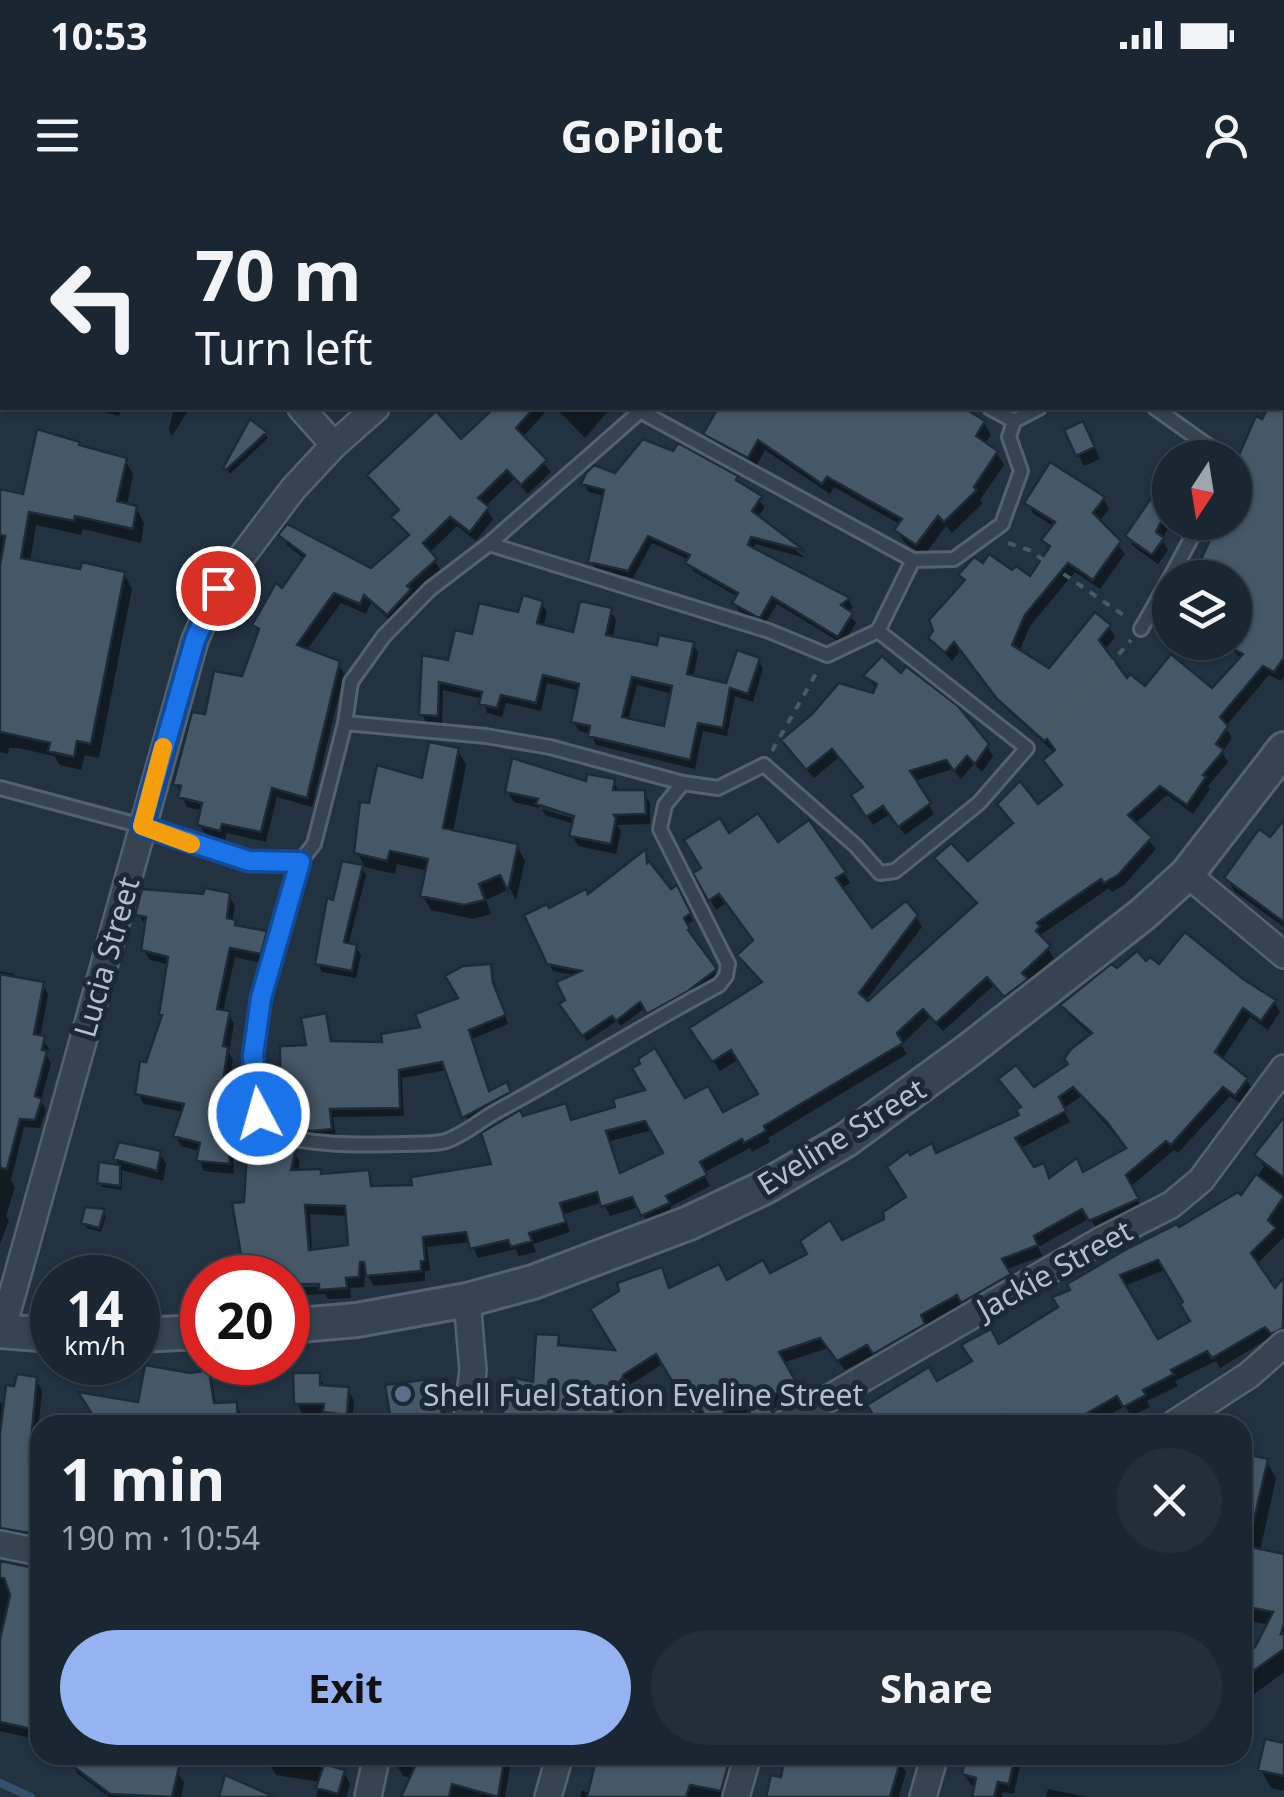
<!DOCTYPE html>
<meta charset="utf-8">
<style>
body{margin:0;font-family:"Noto Sans",sans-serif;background:#232e39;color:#f1f3f6;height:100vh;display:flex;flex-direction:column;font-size:38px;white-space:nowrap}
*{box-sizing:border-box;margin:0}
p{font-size:32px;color:#9fa5ab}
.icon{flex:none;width:55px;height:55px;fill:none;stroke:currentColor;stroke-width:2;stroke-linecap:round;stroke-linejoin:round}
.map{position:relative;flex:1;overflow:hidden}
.drawer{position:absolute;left:30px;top:1215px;width:1222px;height:350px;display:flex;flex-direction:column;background:#1a2631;border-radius:30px;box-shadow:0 2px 8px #0004,0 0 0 2px #38434d}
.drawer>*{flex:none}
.hud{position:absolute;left:0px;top:0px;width:1285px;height:210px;box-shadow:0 2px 8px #0004,0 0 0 2px #38434d;background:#1a2631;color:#f1f3f6;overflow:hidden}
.needle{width:65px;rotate:192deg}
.fabs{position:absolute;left:1152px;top:240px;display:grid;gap:20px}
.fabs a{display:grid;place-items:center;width:100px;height:100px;border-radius:50%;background:#1a2631;box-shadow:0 2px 8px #0004,0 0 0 2px #38434d;font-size:50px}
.speed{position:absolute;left:30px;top:1055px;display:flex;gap:20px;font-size:50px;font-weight:700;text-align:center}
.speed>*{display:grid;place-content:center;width:130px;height:130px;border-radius:50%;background:#1a2631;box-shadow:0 2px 8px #0004,0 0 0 2px #38434d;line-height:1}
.speed small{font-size:25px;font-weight:400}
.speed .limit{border:15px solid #d22;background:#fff;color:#111}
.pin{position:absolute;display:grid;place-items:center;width:85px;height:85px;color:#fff;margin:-42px;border:5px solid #fff;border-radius:50%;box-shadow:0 2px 10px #0007}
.me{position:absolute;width:110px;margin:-55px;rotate:354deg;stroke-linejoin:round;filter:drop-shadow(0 0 8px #0008)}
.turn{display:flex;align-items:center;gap:35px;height:210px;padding:0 30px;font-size:45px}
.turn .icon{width:130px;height:130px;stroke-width:2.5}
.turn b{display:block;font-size:70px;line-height:85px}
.round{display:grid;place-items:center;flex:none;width:105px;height:105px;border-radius:52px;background:#232e39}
.summary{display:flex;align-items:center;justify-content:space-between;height:170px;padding:0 30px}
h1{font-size:60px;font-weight:700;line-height:75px}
.action{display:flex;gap:20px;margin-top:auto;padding:20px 30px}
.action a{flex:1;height:115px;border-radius:60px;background:#95b2f1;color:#111;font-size:40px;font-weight:700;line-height:115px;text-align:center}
.action a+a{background:#232e39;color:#f1f3f6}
.status{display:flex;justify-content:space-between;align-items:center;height:70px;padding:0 50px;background:#1a2631;direction:ltr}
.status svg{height:28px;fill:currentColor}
header{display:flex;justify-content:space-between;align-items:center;height:130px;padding:0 30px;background:#1a2631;font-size:45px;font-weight:700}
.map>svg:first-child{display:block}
</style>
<div class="status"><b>10:53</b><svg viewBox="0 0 49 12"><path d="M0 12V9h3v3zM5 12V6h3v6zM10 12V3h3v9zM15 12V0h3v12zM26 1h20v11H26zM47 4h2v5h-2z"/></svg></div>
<header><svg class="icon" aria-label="menu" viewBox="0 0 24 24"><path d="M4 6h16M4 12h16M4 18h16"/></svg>GoPilot<svg class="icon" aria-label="person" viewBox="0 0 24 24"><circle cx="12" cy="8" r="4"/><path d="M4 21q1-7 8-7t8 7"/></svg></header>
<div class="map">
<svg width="1284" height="1597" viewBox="0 0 1284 1597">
<rect width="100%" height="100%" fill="#223241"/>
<!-- shadow -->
<path fill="#0007" fill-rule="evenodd" d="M198,0H296L294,2Z
M401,0H488L491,2H403Z
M790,0H847L850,2H793Z
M1239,0H1277L1281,2H1238Z
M0,49H2V85L0,84Z
M1284,96V190H1282Z
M1282,204L1284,476L1281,481L1269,475L1225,527L1232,538L1222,553L1228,562L1208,586L1210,589L1193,614L1167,595L1135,624L1156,649L1124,685L1112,692L1109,688L1042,734V740L1054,758L1028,783L1032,790L1012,806L994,785L943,831L930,817L901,845L907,854L768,938L770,942L752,952L750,948L703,973L710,986L670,1007L673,1014L649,1025L639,1007L610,1016L603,1002L564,1014L570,1032L533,1044L536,1052L519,1056L515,1049L478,1058L471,1042L427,1047L430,1070L425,1071V1081L374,1086L365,1070L364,1087L350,1088L351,1098L328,1099L325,1094L288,1096V1088L332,1086L331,1081L288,1083V1078L246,1004L276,960L294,951L300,962L298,972L320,971L323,977L368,973L374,988L414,987L494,966L522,918L565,906L572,922L684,902L722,916L761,896L739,859L720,871L698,838L763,785L740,756L756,742L726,703L716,710L697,674L728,637L777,645L808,623L844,673L850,683L841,689L871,732L916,717L922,727L860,808L978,706L938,658L968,665L1014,625L1000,605L1038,608L1064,587L1055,553L1006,509L961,450L952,461L931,438L966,383L961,375L1013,374L1031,379L1050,351L1044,340L1054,327L1033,313L1027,303L1104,299L1109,309L1099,322L1125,354L1100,389L1075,372L1030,426L1019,452L1049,472L1109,427L1115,437L1104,451L1127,482L1145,489L1212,491L1242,459L1232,449L1216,442H1235V378L1208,337L1235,322V268L1271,208H1282ZM653,930L666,954L621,975L610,941ZM310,1014L348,1016L350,1047L312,1052Z
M88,208H118L120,212L119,216Z
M174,208H190L172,236L169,230Z
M512,208H549L522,238L551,272L528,294L514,279L485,307L493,319L476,341L457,326L429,353L441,371L412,397L415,402L394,424L371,403L366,414L341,403L306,451L338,463L344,474L312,607L277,597L266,642L227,633L225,640L206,636L200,625L203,611L187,607L176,584L207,517L244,479L260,434L255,425L305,359L288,346L281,335L372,372L410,337L394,317L400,312L370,276L460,243L503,218Z
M556,208H611L585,238Z
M721,208H927L936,212L940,208H961L984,222L991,235L984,245L997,253L1004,265L980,300L982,304L952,333L946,326L924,356L904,342L897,330L901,325L834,287L830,294L765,250L755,269L713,246L706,234Z
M265,233L268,238L230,274L226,268Z
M1089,236L1100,259L1084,266L1078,255Z
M81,248L125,260L133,274L127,306L136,308L144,323L141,343L83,329L81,335L36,325L30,362L82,372L124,374L132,389L99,558L85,555L81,570L60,565L54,556L18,548H9L8,554L0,552V308L25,297Z
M615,276L736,278L765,307L757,318L805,358L755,344L753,351L849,400L853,408L847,412L856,423L843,444L777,404L764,425L739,411L734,403L738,397L693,371L690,360L652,343L633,378L596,370L591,362L605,296L589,292L584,284Z
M1165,312L1171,322L1162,340L1168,350L1158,364L1133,346L1128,336Z
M541,403L547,412L543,427L575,435L610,410L616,420L612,439L659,448L693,444L698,453L693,478L728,486L758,460L763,469L753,502L735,496L727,536L703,531L695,569L596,545L591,534L579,531L574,522L580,491L547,483L541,511L506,503L502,517L487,513L483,499L443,490L442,524H427L422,514L425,458L449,463L473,436ZM637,485L673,494L666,529L628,521Z
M866,476L987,546L993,556L982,572L974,564L961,579L953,569L914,581L934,614L905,635L890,614L873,625L860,605L865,588L839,557L814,578L790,550L874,496L877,489Z
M458,550L466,565L453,633L517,646L525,661L516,700L510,689L486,700L491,714L473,719L431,710L423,696L428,671L397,664L395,674L365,667L357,652L370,606L424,581Z
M613,581L620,593H644L650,603V624L617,625L621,631L616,654L578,646L572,635L574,624L545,615L542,609L585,622L586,617L539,603V608L514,602L507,592Z
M1284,624V727L1234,691L1227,678L1271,641Z
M646,653L649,665L670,693L680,695L693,721L685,726L719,777L653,819L646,807L621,826L617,821L587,841L566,812L577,776L553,771L549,763V711L587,697Z
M361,667L366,675L348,746L356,747L361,755L356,778L322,772L318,764L335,702Z
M229,696L235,706L232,722L238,728L266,733L272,743L266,764L235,757L223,812L228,813L234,824L229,853L233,860L229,886L242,889L251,911L229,909L234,974L204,971L199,960L200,951L181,946L175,935L184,912L144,904L138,894L164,817L170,765L150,760L143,749L147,726L138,715Z
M1146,765L1242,781L1274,802L1280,812L1268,830L1250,817L1221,861L1246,880L1253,890L1242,905L1230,896L1178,953L1174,950L1130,987L1143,1010L1097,1030L1090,1018L1038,1047L1042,1056L1005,1070L1014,1086L969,1112L964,1104L925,1127L929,1135L881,1163L875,1154L845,1170L828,1148L782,1163L800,1194L769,1211L777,1225H760L751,1210L726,1225H701L664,1163L628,1186L622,1214L668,1225H502L535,1185L557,1138L563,1148L620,1153L666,1081L670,1090L770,1076L887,1021L909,998V959L936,955L1023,916V909L1001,880L1034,890L1070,865L1092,836L1069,815L1063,805L1117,772ZM1081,896L1128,950L1083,975L1050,980L1043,966L1033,971L1019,949L1070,922L1063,909Z
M490,767L508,824L472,839L490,893L506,885L514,901L469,924L448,870L402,878L404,916L333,917L336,937L318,939L288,933L283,924L291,919V881L283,872L309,847L325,816L333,843L385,844L424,829L461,799Z
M0,771L14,774L17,780L43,785L48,794L40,838L49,848L47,856L51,863L41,901L46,910L40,928L24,927L11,980L15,987L6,1016L9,1021L0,1044Z
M1284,920V1037L1256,1065L1274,1092L1284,1081V1141L1279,1144L1273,1136L1220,1168L1216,1161L1175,1181L1178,1186L1147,1201L1150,1207L1131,1216L1125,1206L1092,1225H882L936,1185L1178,1031L1241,998L1264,967L1257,955ZM1167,1069L1194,1122L1157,1142L1124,1086Z
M160,953L166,964L163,981L122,970V990L102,987L99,982L101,964L120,968L115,959Z
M103,1012L106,1016L101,1032L87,1028L84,1023Z
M208,1173L213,1183L216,1205L235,1204L241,1214V1225H101L190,1176Z
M318,1175L326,1188L348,1189L354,1201L352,1225L333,1223L327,1215H303L297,1203Z
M36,1179L42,1191L35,1264L40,1265V1345L0,1342V1203L6,1204Z
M437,1181L443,1191L446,1225H394L388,1187Z
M1266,1261L1276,1278L1260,1351L1284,1357V1472L1249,1498L1242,1486V1457L1257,1449L1269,1425L1242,1419V1269Z
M0,1362L40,1376V1540L0,1531Z
M1284,1546V1591L1271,1588L1261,1570Z
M72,1555H129L177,1572L184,1583L181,1597H109L77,1573L70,1561Z
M187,1555H208L206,1565L191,1562Z
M271,1555H341L336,1570L344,1572L350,1584L346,1597H316L320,1582L276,1575L269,1564Z
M399,1555H522L518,1563L511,1561L505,1597H404L412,1578L403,1576L397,1565Z
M599,1555H739L727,1597H580L582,1590L590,1594Z
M788,1555H817L858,1567L899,1562L906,1572L899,1597H768L782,1580Z
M968,1555H1022L1014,1594L1003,1592L1002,1597H973L976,1586L971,1585L964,1574Z
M1128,1555H1171L1169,1564Z
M1048,1589L1088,1597H1046Z"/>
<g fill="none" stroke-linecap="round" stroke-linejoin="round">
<!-- stream -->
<path stroke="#34506a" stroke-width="8" d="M0,1583L31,1597"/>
</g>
<!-- building -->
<path fill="#465868" stroke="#1d2b38" stroke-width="2.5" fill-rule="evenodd" d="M494,208H534L516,228L547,260L521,285L507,270L478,298L489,307L470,332L450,317L423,343L437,359L407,386L411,389L387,415L364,395L360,404L334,393L297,445L340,461L307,598L272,588L261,632L222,624L220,631L197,625L202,603L178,597L181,586L173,584L192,512L205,514L214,471L242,476L259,429L252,425L276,383L282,388L305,355L278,335L287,324L371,368L409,335L391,317L399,310L367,275L436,211L461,239Z
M718,208H964L985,221L976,236L998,251L974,287L977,290L944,322L938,316L916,345L894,330L902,319L827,277L822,284L758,240L748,258L703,234Z
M1268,208H1284V458L1274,472L1263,466L1220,517L1228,526L1216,544L1224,550L1203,575L1206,577L1187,605L1160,586L1128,615L1152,637L1118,675L1104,683L1101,679L1037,723L1040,726L1036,731L1051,746L1022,773L1028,779L1004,797L987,777L936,823L923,809L897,833L903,843L764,926L766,931L744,943L742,939L700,962L707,975L666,996L670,1003L641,1016L632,997L601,1007L597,992L560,1003L566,1022L529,1033L532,1041L511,1047L508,1040L470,1049L466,1032L423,1037L425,1060L421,1061V1071L366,1076L364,1062H360L359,1077L346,1078L347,1088L319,1090V1084H288V1078H245L232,1003L244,1002L247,953L274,958L276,952L280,953V946L296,949L291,970L321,969V974L369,970L371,986L412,985L411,977L491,964L481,933L520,910L523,916L566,903L571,920L615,907L613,899L645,890L632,868L640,864L638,859L655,848L685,898L708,886L723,912L758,894L731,850L712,862L689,828L762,782L737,755L753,740L719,694L708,701L693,673L701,668L684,640L720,618L729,633L758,613L778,642L809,620L846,672L836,678L872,728L906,701L918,715L859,793L868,801L977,703L934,658L951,643L968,661L1013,623L997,604L1020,581L1038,604L1062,585L1043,560L1055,550L1047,539L1044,541L997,499L954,442L945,453L928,438L933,431L929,420L965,380L958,375L974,357L983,363L989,354L1012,370L1016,366L1030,376L1050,346L1041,340L1055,322L1024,303L1050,262L1105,297L1093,313L1121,341L1093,380L1068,363L1025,415L1012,445L1049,468L1095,412L1111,425L1099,440L1127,478L1130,474L1145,486L1171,454L1212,488L1243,454L1226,445L1235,442V378H1192L1210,340L1205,337L1211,322H1235V264L1256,216L1262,219ZM645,921L663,953L620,973L606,931ZM305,1005L345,1006L348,1045L309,1050Z
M250,219L267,232L226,270L223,268Z
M1083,221L1095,247L1076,256L1064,230Z
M37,229L80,242L79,245L127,258L117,301L137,306L133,329L75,316L74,321L29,312L21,358L80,369L82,362L125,372L91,544L77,541L74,557L48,551L50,543L0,532V366L5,336L0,335V289L23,294Z
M643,239L673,251L678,243L738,276L736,280L762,296L752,311L805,351L751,337L748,345L850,398L841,405L853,413L838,437L772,397L760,418L757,417L732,403L738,393L685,363L690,355L648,336L628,371L588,362L604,290L581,284L586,273L594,265L615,273Z
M1152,297L1167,310L1156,332L1164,338L1152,355L1125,336Z
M523,395L543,401L537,423L573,432L580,401L612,408L606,435L657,445L659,435L694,442L687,474L726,483L737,450L760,458L748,494L730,488L723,528L698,523L690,560L588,536L590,526L571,522L579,484L543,475L536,503L501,495L497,508L479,504L482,492L439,482L438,516L419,515L422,455L448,460L455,430L472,434L479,403L518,412ZM632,477L672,486L664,526L622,517Z
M882,456L901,473L906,466L958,506L989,544L975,564L967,556L954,571L946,560L910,571L931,603L898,627L883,606L866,617L851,595L863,587L832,549L806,570L781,540L812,514L839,483L873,493L877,484L863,476Z
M429,542L459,548L443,628L518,644L508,691L500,675L479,684L485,700L464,705L420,696L428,659L390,651L387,661L354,653L360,602L369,603L377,565L422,578Z
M512,558L586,581L587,574L615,579L613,590H645L646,614L614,615L616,618L611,644L569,636L574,616L536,604L538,599L505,592Z
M1284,620V722L1224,678L1259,629L1270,637Z
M646,649L647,663L649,661L671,689L677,685L691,713L684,718L690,729L688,730L717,769L688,791L647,814L640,802L616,821L612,816L582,836L559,804L565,800L556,782L581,771L547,764L524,715L547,704L549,708L586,689L588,694Z
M342,661L363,665L344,742L357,745L352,771L315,764L327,698L333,700Z
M205,688L230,693L227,718L236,720L235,725L267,731L261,754L230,748L217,809L230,811L223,846L228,847L223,882L244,887L247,901L225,900L230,964L196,961L200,943L173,936L184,904L135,894L140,861L146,862L162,815L159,814L168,757L141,750L146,717L135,715L142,689L203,694Z
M1185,732L1243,779L1276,800L1261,821L1243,808L1215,852L1248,878L1235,896L1223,887L1171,945L1166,941L1126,975L1139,999L1089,1021L1082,1009L1034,1036L1038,1045L1002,1059L1011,1074L961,1103L957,1095L921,1115L925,1124L873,1154L867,1145L837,1161L820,1138L779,1152L796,1182L765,1200L773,1213L757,1225L743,1201L709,1222L701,1209L692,1215L656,1154L623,1175L612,1225H500L511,1177L533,1182L536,1134L559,1135L558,1145L615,1150L590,1109L619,1091L617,1083L662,1067L669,1088L719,1064L727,1080L763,1060L770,1073L807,1054L800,1041L830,1020L842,1040L884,1019L883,1012L906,997L887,967L908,951L910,955L932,943L936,953L1019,915L1016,910L1021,907L998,879L1016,865L1034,887L1068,864L1064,859L1071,849L1092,833L1060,805L1111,764L1117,768L1137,751L1146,761L1150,757L1159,764ZM1073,887L1107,922L1126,948L1083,972L1077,958L1049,978L1044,963L1034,967L1015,938L1066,911L1059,897Z
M491,764L493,783L506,815L469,830L489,891L507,882L511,892L462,918L442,862L399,870L400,908L330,909L332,929L312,931L280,925V916H289V874L280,873V846L306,845L301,818L326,813L331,841L382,842L381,834L420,827L415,814L458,798L445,776L463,766Z
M0,774L44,782L34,834L45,836L42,850L47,851L35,896L42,899L35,920L20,919L7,969L0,968Z
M1284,917V978L1254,955Z
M119,942L161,951L157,971L113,959Z
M99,962L120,965V986L97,983Z
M1256,974L1284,996L1268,1020L1276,1028L1251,1053L1275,1088L1284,1077L1283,1128L1271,1134L1265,1127L1212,1158L1207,1151L1171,1170L1174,1174L1143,1190L1146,1195L1123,1207L1117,1196L1067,1225H1007L1000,1214L978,1225H879L867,1205L929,1167L937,1181L972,1161L961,1145L991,1129L999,1144L1058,1107L1052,1097L1070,1090L1067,1084L1125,1050L1177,1024L1179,1027L1238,992L1241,995ZM1158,1060L1183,1102L1180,1104L1190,1121L1158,1139L1120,1075Z
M85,1007L105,1009L99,1028L81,1023Z
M145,1165L190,1173L209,1170L214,1203L237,1202L238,1225H99L78,1192L138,1202Z
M293,1173H320V1185L349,1187L347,1215L323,1212L324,1204H294Z
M17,1174L37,1177L29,1261L40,1263V1335L0,1328V1233L6,1185L14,1186Z
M438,1178L442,1215L391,1221L385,1185Z
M1242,1253L1268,1259L1250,1337L1242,1336Z
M1242,1345L1284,1354V1423L1281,1434L1284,1433V1449L1242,1479V1454L1255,1447L1273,1412L1242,1406Z
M0,1361L30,1367V1371L40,1374V1531L0,1522V1439L10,1395L4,1378L0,1377Z
M1265,1539L1284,1543V1576L1258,1570Z
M58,1555H182L172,1597L110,1594Z
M420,1555H479L504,1562L498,1597L452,1584L449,1597H401Z
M597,1555H731L721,1591L690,1585L686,1597H587Z
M785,1555H825L856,1564L858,1555H902L890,1597H766L771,1575L781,1577Z
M966,1555H1015L1009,1584L998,1582L994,1597H972L976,1578L962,1574Z
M324,1564L345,1570L338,1594L316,1588Z
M225,1575L275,1597H219Z"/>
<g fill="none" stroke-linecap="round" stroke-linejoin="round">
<!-- service casing -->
<g stroke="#54626f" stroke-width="18">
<path id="service" d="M1191,0L1194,2
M1282,52L1284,51
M0,124H2
M990,208L1014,221
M1155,208L1214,250L1216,258
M640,211L913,360
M489,344L769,431L827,455L878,431L913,360L954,359L1002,324L1021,271L1009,237L1014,221L1039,208
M1170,378L1200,322
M1141,429L1170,378
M345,523L486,536L550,547L683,583L718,588L764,565L856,646L880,673L895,671L979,603L1027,548L878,431
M0,588L142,626L249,661L300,662L314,644L345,523L351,482L384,436L430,389L489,344L644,208
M300,662C277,722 239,853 259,913C261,920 267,927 271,933C313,946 357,945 400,944C415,943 432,945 446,941C466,934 480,920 499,910C573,870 644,825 719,785L726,776L728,764L660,629L665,605L683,583"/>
</g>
<!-- minor casing -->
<g stroke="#54626f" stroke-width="30">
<path id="minor" d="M145,0L147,2
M314,2L317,0
M609,2L612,0
M301,208L334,245
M1187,674L1284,755
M2,1131L195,440L218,388L293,289L334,245L376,208
M466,1225L473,1170L467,1100
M783,1225L1100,1041L1171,1005L1201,980L1284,868
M1172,1225L1249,1175L1284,1144
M0,1344L40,1352
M368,1597L377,1555
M548,1597L560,1555
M736,1597L748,1555
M923,1597L935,1555"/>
</g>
<!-- tertiary casing -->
<g stroke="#54626f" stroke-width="38">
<path id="tertiary" d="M288,1126L357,1120L467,1100L533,1082L689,1023L765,987L846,940L969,850L1143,714L1187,674L1284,549
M0,1131L52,1135
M138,1135L202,1132"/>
</g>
<!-- path -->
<path stroke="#425e5f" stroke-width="4" stroke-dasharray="8 8" stroke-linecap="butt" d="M1008,343L1029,350L1126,417
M1041,535L1086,493L1131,440
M772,551L817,472"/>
<!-- service -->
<use href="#service" stroke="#364451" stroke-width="12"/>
<!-- minor -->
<use href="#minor" stroke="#364451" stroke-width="25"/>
<!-- tertiary -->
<use href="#tertiary" stroke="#364451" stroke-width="32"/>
</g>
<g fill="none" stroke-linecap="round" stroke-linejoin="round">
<!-- route casing -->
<g stroke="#114b97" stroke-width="25">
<path id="route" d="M218,388L195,440L142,626L249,661L300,662L261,798L253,856L259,914"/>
</g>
<!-- route -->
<use href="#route" stroke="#1a73e8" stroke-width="18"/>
<!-- slow -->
<path stroke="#f59e0b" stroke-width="18" d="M163,547L142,626L191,644"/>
</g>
<!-- markers -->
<circle fill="#5c6f8a" stroke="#1b2936" stroke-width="4" cx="403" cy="1194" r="10"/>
<g text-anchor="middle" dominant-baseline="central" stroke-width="10" stroke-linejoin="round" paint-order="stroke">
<!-- street labels -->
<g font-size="30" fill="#b3bfcc" stroke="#1b2936">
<text transform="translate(106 757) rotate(-74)">Lucia Street</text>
<text transform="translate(841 936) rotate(-32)">Eveline Street</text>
<text transform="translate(1054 1069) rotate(-29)">Jackie Street</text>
</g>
<!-- poi labels -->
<g font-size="30" fill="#b3bfcc" stroke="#1b2936" text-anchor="start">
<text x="423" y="1194">Shell Fuel Station Eveline Street</text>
</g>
</g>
</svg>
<div class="fabs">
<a><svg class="needle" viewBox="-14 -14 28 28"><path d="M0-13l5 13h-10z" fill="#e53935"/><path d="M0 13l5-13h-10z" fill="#9fa5ab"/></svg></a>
<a><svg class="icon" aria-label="layers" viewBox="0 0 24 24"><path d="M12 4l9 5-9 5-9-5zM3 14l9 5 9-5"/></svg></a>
</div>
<div class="speed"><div>14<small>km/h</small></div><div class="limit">20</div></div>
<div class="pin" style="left:218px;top:388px;background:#d93025"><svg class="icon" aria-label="arrive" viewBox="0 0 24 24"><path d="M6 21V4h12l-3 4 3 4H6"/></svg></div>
<svg class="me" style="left:259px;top:914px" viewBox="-20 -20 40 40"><circle r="17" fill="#1a73e8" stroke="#fff" stroke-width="3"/><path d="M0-11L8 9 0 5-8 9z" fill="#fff"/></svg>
<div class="hud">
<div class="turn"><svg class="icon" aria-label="left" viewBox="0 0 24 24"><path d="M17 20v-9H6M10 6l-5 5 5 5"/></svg><div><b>70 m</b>Turn left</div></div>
</div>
<section class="drawer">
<div class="summary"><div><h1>1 min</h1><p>190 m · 10:54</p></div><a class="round"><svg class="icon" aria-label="close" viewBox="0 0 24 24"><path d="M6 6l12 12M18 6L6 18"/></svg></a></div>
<div class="action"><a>Exit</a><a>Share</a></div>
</section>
</div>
